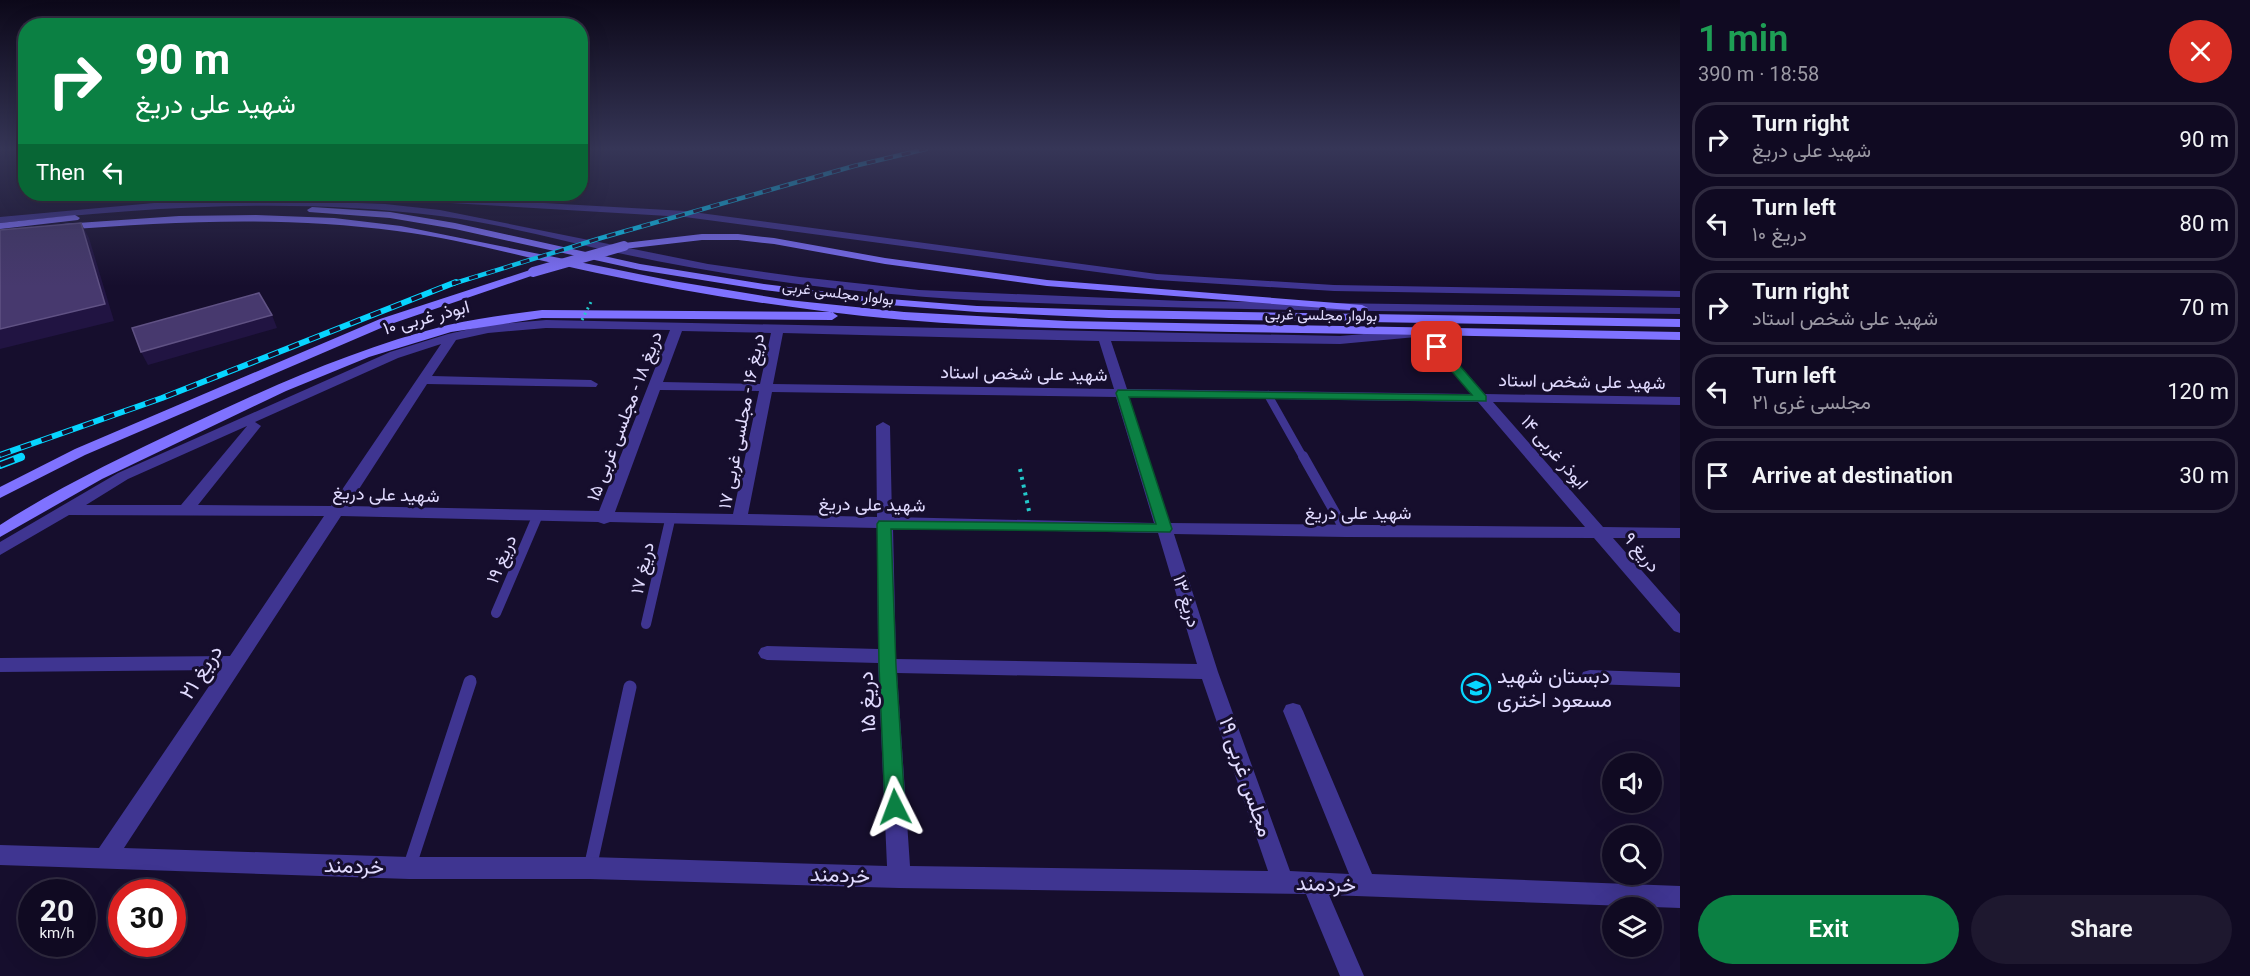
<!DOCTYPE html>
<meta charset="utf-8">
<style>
body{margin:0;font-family:Roboto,Vazirmatn,sans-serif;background:#1e182f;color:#f1f3f6;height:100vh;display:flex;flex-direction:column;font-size:22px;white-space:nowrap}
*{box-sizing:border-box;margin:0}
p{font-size:20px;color:#9c9aa5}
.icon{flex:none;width:33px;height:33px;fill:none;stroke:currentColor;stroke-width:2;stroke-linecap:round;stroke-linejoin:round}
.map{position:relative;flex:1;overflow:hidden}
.details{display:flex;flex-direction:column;background:#100a22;width:570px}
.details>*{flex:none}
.guide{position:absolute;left:18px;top:18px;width:570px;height:183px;border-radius:24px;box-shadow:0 6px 24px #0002,0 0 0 2px #302b40;background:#0b8043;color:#fff;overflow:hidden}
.tools{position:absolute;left:1602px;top:753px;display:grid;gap:12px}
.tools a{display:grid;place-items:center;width:60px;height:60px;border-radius:50%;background:#100a22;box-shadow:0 6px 24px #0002,0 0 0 2px #302b40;font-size:30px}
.speed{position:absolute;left:18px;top:879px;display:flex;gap:12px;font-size:30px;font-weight:700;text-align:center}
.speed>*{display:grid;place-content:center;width:78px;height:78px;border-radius:50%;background:#100a22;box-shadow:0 6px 24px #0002,0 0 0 2px #302b40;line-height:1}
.speed small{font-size:15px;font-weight:400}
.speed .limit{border:9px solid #d22;background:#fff;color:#111}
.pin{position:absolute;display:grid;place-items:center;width:51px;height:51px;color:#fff;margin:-26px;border-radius:12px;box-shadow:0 3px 9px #0006}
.me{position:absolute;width:66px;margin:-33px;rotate:357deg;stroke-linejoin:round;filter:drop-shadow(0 0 4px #0008)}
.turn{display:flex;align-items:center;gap:21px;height:126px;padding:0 18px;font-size:27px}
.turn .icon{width:78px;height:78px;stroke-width:2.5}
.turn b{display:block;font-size:42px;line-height:51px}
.then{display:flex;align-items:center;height:57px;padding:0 18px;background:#0003;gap:12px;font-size:22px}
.round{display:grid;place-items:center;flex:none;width:63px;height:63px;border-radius:32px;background:#1e182f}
.overview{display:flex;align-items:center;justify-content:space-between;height:102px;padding:0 18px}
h1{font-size:36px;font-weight:600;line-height:45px;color:#1e9e55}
.button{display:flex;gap:12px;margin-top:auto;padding:12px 18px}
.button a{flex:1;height:69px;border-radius:36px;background:#0b8043;color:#fff;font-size:24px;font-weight:600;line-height:69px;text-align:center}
.button a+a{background:#1e182f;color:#f1f3f6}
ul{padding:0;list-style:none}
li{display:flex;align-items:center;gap:18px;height:75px;margin:0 12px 9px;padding:0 6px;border:3px solid #302b40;border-radius:24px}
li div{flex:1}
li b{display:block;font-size:22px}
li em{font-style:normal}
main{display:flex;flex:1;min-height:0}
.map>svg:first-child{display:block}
</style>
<main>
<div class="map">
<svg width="1680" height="976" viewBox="0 0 1680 976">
<rect width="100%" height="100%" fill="#160e2d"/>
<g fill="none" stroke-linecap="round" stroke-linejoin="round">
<!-- path -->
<path stroke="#23c9ca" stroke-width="4" stroke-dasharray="3 5" stroke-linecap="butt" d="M1020,469L1029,511"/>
<!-- lane-far2 -->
<path stroke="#3f3591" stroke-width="8" d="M1268,395L1303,457"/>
<!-- lane-far1 -->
<path stroke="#3f3591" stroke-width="10" d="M1303,456L1346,532
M496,613L537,517
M646,624L670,520
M470,683L471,680"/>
<!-- lane -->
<path stroke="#3f3591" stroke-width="13" d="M409,868L470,682
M590,868L630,687"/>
<!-- street -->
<path fill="#3f3591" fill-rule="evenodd" d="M386,194L685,211L1157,274L1334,285L1680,291V297L1334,291L1157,280L685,217L383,199L381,197Z
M275,200L385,204L440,210L708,264L800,277L919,290L1183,301L1680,308V314C1496,311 1312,312 1128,306C1049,303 970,302 891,294C801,286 711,273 623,254C562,241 502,224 440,216C294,197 146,207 0,223V217L165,202Z
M546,320L1340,336L1423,329L1427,330V336L1340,344L1111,341L1127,389L1471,394L1431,347L1437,343L1441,344L1485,394L1680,397V405L1493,402L1603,527L1680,528V538H1613L1680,614V633L1674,631L1594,538L1346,537L1174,534L1218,672L1290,871L1349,874L1283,711L1286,705L1293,703L1300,705L1303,711L1372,874L1680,886V908L1329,895L1364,976H1340L1306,894L899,888L590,879H409L0,865V845L99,848L220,670L0,672V658L230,656L324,516L69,515L0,555V542L118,473L390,352L448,334L488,325ZM546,328L670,330L599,511L348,506L427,384L596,387L598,384L591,380L432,376L456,340L488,333ZM682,331L771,333L760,384L663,382ZM783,333L1099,341L1114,389L773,384ZM441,344L331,506L198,505L261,426L255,422L398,358ZM660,390L759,391L733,514L615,512ZM772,392L1116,397L1154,523L892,517L890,426L883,422L876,426L877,517L748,514ZM1129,397L1478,402L1585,527L1170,523ZM247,426L181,505H86L128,479ZM341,516L598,522L604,524L610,522L877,528L878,649L767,646L761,648L758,653L761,658L767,660L878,663L887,866L590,857H409L124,848ZM893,528L1158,533L1197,664L896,659ZM897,673L1202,679L1268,871L910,866Z
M1590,670L1680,673V687L1590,684L1583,682L1581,677L1583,672Z"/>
<!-- secondary -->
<path fill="#7f72ff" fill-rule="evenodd" d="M312,207L390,212L455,223L640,264L764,284L877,298L977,306L1109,310L1680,319V327L1109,318L977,312L877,304L764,290L640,270L455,229L390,218L309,212L307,210Z
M75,215L80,218L78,220L0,229V223Z
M256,215L334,218L401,226L673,281L788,300L904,312L1067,321L1680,332V340C1530,337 1380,334 1231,332C1108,329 985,329 863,316C774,306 685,292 597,273C531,259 465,240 397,231C286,216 174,221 63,230L58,227L63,224L179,216Z
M702,234H738L774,238L885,258L1047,280L1362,305L1368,308L1362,311L1047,286L885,264L774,244L738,240H702L624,249L619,246L624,243Z
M533,269L537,270V274L388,325L85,455L0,498V487L75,449L380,319Z
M542,310L832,312L838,316L832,320L542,318L451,332L369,357L286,391L102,479L0,537V525C59,487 122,457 185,427C270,387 356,348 448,325C479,318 510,314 542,310Z"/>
<!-- rail-far2 casing -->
<g stroke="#07d5ff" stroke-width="4.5">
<path id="rail-far2" d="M452,284L601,238L854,166L926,149"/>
</g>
<!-- rail-far1 casing -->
<g stroke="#07d5ff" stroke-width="6">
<path id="rail-far1" d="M0,455L162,398L456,282"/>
</g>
<!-- rail casing -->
<g stroke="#07d5ff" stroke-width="8">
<path id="rail" d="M0,465L21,457"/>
</g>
<!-- rail-far2 -->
<use href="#rail-far2" stroke="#160e2d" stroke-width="3" stroke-dasharray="9" stroke-linecap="butt"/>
<!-- rail-far1 -->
<use href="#rail-far1" stroke="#160e2d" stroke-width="4" stroke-dasharray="11" stroke-linecap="butt"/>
<!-- rail -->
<use href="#rail" stroke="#160e2d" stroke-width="5" stroke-dasharray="15" stroke-linecap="butt"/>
<!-- path-bridge -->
<path stroke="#23c9ca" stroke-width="3" stroke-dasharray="2 4" stroke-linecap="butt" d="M582,320L591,302"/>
<!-- secondary-bridge -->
<path stroke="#7f72ff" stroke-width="10" d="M533,272L624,246"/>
</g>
<!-- shaded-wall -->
<path fill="#211442" d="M81,223L89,238L114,321L0,349V329Z
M272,315L277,328L148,365L141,352Z"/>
<!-- building -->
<path fill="#47396e" stroke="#605284" stroke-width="1.5" d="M81,223L105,304L0,329V230Z
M259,293L272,315L141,352L132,328Z"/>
<!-- sky -->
<linearGradient id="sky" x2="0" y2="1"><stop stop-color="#0c0819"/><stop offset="0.52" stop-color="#363657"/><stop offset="1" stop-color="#363657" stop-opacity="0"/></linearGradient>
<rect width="1680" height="286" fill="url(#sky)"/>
<!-- route -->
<path fill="#0b8043" stroke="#07532c" stroke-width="1.5" d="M1437,343L1441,344L1486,396V401L1129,397L1172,529L1170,532L891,529L896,666L905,807L902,813L895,816L888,813L885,807L879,666L877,524L879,521L1156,524L1116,393L1118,390L1472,395L1431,347Z"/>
<!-- icons -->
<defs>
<g id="school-ring" transform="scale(1.5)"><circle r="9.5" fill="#160e2d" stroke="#07d5ff" stroke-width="1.5"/><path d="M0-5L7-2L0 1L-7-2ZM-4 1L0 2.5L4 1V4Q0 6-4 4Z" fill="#07d5ff"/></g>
</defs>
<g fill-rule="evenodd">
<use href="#school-ring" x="1476" y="688"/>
</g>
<g text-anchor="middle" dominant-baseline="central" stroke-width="6" stroke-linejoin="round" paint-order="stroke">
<!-- far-street labels -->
<g font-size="15" fill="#e1dbff" stroke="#160e2d">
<text transform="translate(838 293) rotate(7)">بولوار مجلسی غربی</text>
<text transform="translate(1321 315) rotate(1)">بولوار مجلسی غربی</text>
</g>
<!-- street labels -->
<g font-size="18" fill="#e1dbff" stroke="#160e2d">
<text transform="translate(426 317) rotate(-15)">ابوذر غربی ۱۰</text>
<text transform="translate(1024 373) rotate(1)">شهید علی شخص استاد</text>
<text transform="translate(1582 381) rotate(1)">شهید علی شخص استاد</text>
<text transform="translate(624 416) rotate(-69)">دریغ ۱۸ - مجلسی غربی ۱۵</text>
<text transform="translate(741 421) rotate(-79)">دریغ ۱۶ - مجلسی غربی ۱۷</text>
<text transform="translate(1555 452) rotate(49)">ابوذر غربی ۱۴</text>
<text transform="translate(386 494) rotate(2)">شهید علی دریغ</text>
<text transform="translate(872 504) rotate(1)">شهید علی دریغ</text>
<text x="1358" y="512">شهید علی دریغ</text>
<text transform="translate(1642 552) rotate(50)">دریغ ۹</text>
<text transform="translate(501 559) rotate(-67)">دریغ ۱۹</text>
<text transform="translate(642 568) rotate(-77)">دریغ ۱۷</text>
<text transform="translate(1187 601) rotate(73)">دریغ ۱۳</text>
</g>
<!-- near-street labels -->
<g font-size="21" fill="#e1dbff" stroke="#160e2d">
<text transform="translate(201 672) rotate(-57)">دریغ ۲۱</text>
<text transform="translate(867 702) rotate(-93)">دریغ ۱۵</text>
<text transform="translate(1246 777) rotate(71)">مجلس غربی ۱۹</text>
<text transform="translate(354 866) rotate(2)">خردمند</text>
<text transform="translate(840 875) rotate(2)">خردمند</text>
<text transform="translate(1326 884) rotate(2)">خردمند</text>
</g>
<!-- near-poi labels -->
<g font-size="21" fill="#e1dbff" stroke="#160e2d" text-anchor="start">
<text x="1497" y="676">دبستان شهید<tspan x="1497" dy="24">مسعود اختری</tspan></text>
</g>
</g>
</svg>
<div class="tools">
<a><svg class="icon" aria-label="sound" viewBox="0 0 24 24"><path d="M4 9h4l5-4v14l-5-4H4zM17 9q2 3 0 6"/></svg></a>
<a><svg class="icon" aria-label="search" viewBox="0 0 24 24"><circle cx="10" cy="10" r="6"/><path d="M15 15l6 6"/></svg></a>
<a><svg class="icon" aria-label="layers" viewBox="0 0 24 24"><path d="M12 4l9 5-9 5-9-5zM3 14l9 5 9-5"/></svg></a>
</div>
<div class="speed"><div>20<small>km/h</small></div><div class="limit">30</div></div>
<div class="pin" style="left:1437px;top:347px;background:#d93025"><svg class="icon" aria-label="arrive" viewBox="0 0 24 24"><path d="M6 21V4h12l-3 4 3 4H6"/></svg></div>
<svg class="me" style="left:895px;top:807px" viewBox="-20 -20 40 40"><path d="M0-17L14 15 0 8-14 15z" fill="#0b8043" stroke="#fff" stroke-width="4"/></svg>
<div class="guide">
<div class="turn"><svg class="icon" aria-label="right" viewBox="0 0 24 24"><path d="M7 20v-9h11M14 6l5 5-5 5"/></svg><div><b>90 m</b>شهید علی دریغ</div></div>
<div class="then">Then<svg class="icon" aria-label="left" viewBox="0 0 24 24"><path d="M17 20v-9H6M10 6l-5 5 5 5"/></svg></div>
</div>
</div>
<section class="details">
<div class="overview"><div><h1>1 min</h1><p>390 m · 18:58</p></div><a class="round" style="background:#d93025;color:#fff"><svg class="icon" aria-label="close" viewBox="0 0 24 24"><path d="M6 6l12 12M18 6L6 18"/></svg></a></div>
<ul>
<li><svg class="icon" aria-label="right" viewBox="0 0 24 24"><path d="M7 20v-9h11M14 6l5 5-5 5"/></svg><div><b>Turn right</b><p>شهید علی دریغ</p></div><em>90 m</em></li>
<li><svg class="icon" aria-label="left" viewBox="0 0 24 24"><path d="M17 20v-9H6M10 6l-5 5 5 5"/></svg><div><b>Turn left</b><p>دریغ ۱۰</p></div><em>80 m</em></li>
<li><svg class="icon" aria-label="right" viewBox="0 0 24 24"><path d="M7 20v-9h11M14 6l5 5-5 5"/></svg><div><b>Turn right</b><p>شهید علی شخص استاد</p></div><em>70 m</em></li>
<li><svg class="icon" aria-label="left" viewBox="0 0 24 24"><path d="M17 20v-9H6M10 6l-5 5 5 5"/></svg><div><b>Turn left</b><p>مجلسی غری ۲۱</p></div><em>120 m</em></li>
<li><svg class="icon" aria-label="arrive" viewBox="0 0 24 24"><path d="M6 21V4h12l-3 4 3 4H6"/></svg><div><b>Arrive at destination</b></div><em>30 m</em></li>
</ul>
<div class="button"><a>Exit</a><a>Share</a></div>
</section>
</main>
